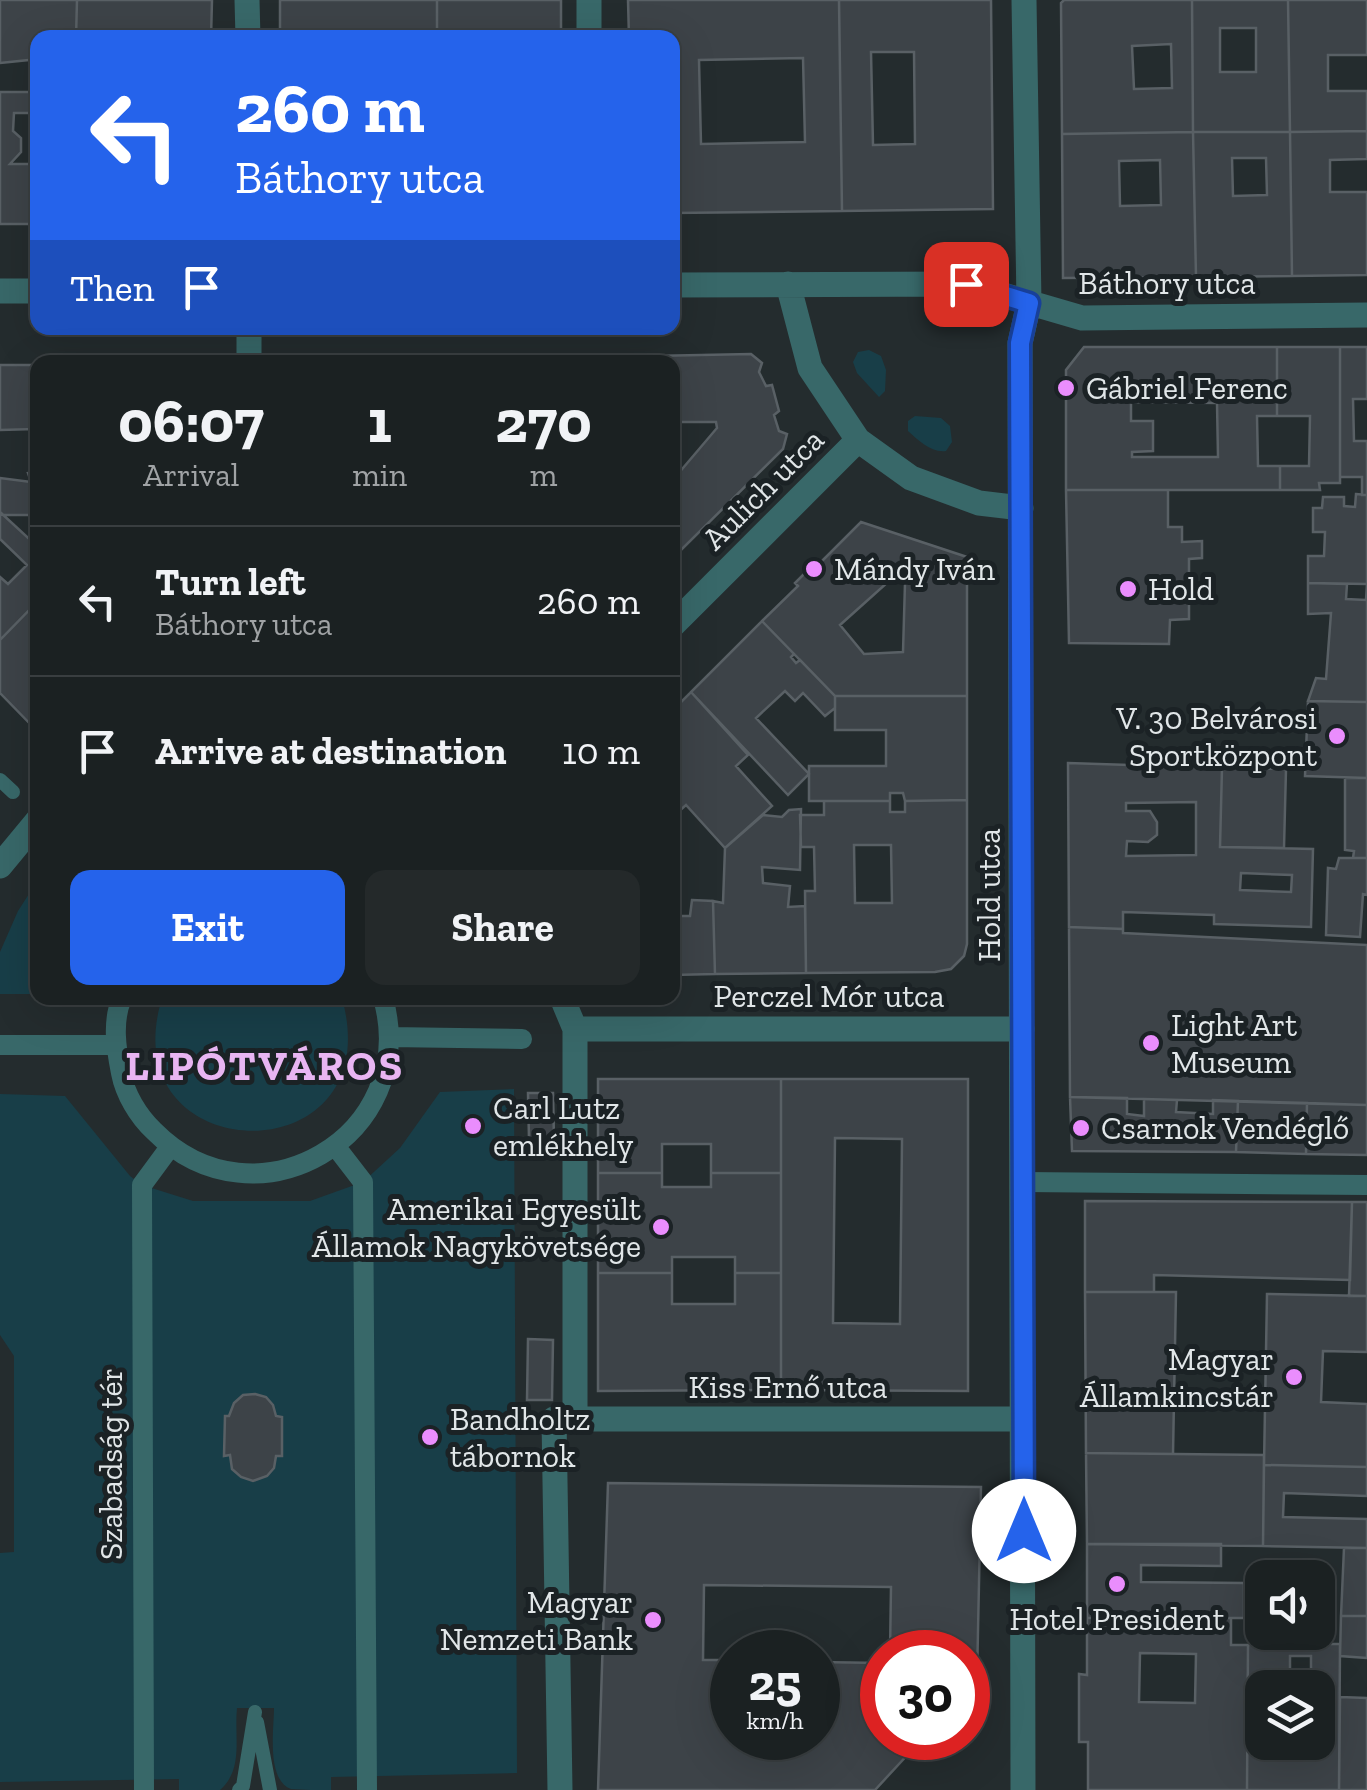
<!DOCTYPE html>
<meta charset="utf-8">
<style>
body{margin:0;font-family:"Zilla Slab",serif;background:#24292a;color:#f1f3f6;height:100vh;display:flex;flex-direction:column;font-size:38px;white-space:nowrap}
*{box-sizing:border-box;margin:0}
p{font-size:32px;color:#a0a3a5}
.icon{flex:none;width:55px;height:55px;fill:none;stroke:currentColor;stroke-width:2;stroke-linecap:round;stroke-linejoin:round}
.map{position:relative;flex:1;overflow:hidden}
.panel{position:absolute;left:30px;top:355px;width:650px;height:650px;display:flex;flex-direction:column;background:#1b2122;border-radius:20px;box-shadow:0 10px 40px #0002,0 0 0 2px #393e40}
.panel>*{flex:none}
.banner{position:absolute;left:30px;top:30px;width:650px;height:305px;border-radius:20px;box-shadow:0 10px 40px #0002,0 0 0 2px #393e40;background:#2563eb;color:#fff;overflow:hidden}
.fabs{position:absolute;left:1245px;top:1560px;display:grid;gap:20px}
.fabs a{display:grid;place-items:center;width:90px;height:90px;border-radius:20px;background:#1b2122;box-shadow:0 10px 40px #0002,0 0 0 2px #393e40;font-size:50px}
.speed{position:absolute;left:710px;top:1630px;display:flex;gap:20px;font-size:50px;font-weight:700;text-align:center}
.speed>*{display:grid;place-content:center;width:130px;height:130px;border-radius:50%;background:#1b2122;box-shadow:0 10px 40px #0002,0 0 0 2px #393e40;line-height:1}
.speed small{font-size:25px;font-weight:400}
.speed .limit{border:15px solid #d22;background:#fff;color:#111}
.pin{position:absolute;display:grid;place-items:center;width:85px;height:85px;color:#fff;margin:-42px;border-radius:20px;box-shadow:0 5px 15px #0006}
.me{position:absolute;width:110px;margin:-55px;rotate:0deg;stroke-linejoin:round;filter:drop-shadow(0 0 8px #0008)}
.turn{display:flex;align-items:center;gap:35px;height:210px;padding:0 40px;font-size:45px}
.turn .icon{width:130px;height:130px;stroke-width:2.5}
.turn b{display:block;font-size:70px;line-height:85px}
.then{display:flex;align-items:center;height:95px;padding:0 40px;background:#0003;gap:20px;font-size:38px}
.eta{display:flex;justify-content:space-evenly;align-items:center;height:170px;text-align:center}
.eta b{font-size:60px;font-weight:700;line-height:70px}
.button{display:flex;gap:20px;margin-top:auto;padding:20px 40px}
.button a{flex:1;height:115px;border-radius:20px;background:#2563eb;color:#fff;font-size:40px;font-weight:700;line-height:115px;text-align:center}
.button a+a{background:#24292a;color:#f1f3f6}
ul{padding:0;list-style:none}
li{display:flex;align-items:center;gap:30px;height:150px;padding:0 40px;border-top:2px solid #393e40}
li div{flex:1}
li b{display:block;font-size:38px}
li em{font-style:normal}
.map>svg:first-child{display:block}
</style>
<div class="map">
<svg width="1367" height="1790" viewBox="0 0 1367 1790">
<rect width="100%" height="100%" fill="#242c2e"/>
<!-- green -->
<path fill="#183e48" d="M869,350L881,356L886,370L885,391L879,397L857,373L853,362L858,352Z
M915,416L941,418L950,426L952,442L946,451C931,453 918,440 908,431V421Z
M36,883L37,994H0V952L18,911Z
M162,998H342C392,1178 109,1172 162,998Z
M514,1089L517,1773L331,1777V1790C320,1790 302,1790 291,1789C266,1780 274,1729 274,1708H237C234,1737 244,1769 220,1790H179V1779L0,1782V1553L14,1552V1356L0,1335V1094L65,1096L130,1176L142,1185L193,1201H310L363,1182L400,1148L440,1092Z"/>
<!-- building -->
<path fill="#3d4348" stroke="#596065" stroke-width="2.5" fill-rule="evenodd" d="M0,0H77L76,38H38V59L0,63Z
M77,0H212L211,38H76Z
M280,0H437V38H280Z
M437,0H561V38H437Z
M628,0H839L842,211L672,213V38H629ZM803,58L805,142L701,144L699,60Z
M839,0H991L993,209L842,211ZM871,52H914L915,144L873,145Z
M1064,0H1192L1193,132L1062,134L1061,3ZM1171,44L1172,88L1134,89L1132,46Z
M1192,0H1288L1290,132H1193ZM1220,28H1256V72H1220Z
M1288,0H1367V55H1328V91H1367V131L1290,132Z
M0,92H38V113H14L13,131L21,138V152L10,164H38V224H0Z
M1367,131V159L1330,160V192H1367V275L1292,276L1290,132Z
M1193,132L1196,277L1063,278L1062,134ZM1160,160L1161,205L1120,206L1119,161Z
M1193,132H1290L1292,276L1196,277ZM1232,158H1266L1267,195L1233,196Z
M1084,347H1277V416H1257L1258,466H1280V490H1066V370ZM1131,402L1217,403L1218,457H1132V452L1153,451V421H1131Z
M1277,347H1340V483H1319L1320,490H1280V466H1309L1310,416H1277Z
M1340,347H1367V399H1353L1354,441H1367V495H1362V477H1340Z
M751,354L762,363L759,372L766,386L772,385L779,411L774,415L779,431L787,434L783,449L681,550L672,542V481L717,428L716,422H672V362H600V357Z
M541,356L600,357V362H495V359Z
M0,365H38V449L35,429L0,430Z
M36,449H38V515H3L0,512V478L31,482L28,473L36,472Z
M1066,490H1168V527H1182V542L1202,541V558L1189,559V619L1170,620L1169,644L1069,643Z
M1356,494L1367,495V584L1308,583V556H1324L1325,532H1313V508H1322L1323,497H1344V506L1355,507Z
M0,512L38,547V601L0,640V577L8,584L27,565L0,539Z
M861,522L967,557V696H835L762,621L798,586L795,583L810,568L814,569ZM889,581L905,583L903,652L864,654L840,625Z
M1308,583L1347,584L1346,599L1366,600L1367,584V702L1308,701L1316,678L1326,679L1331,613L1308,614Z
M38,601V732L0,693V640Z
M762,621L794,654L791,657L796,663L800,660L835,696V708L825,716L803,693L795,701L785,691L756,718L809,774L788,795L691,692Z
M691,692L748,755L736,766L772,806L725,848L686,805L677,813L672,809V711Z
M835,696H967V800L905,801L903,793H890V801H809V766H886V730H835Z
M1308,701L1367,702V778L1305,776Z
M1068,763L1222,768L1220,847L1313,849L1311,927L1214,924V915L1123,912V929L1069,927ZM1196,802V855L1126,856L1127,841L1148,842L1157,835V822L1150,811H1126V803ZM1241,873L1292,875L1291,892L1240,890Z
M1222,768L1286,769L1284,848L1220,847Z
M1345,778H1367V858H1353L1354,851L1345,850Z
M967,800V944L964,956L951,969L935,972L806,973L805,891H815L814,847H801L800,815H824V801H890V812H905V801ZM854,845H891L892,903H855Z
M801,809L800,870L762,867L763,883L790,886L788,907L805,906L806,973L715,974L713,901L723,903L725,848L763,815L782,817L789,810Z
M1339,858H1367V895L1363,894L1360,937L1326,935L1328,868L1336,869Z
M692,900L713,901L715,974L672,975V916H690Z
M1069,927L1123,929V933L1367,945V1105L1070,1097Z
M598,1079H781V1173H711V1144H662V1173H598Z
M781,1079H968V1391L781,1390ZM835,1138L902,1139L900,1324L833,1323Z
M528,1093H553L554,1139H529Z
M1070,1097L1127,1098V1114L1144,1116V1099L1177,1100L1176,1112L1213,1114V1100L1238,1101L1236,1152L1072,1151Z
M1238,1101L1307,1103L1306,1154L1236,1152Z
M1307,1103L1367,1105V1155L1306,1154Z
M598,1173H662V1187H711V1173H781V1273H735V1257H672V1273H598Z
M1085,1201L1352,1202L1350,1280L1154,1275V1292H1085Z
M1352,1202H1367V1296H1349Z
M598,1273H672V1304H735V1273H781V1390L598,1391Z
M1085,1292H1176L1173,1454L1086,1453Z
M1267,1294L1367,1296V1352L1323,1351L1321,1402L1367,1404V1467L1264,1465Z
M528,1339L553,1340L552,1400H527Z
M255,1394L266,1397L273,1405L276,1416L282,1417V1456H276L274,1468L267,1476L253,1481L241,1477L232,1469L230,1455L224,1456L225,1416H229L234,1403L243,1395Z
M1086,1453L1264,1455L1263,1546L1087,1544Z
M1264,1465L1367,1467V1496L1284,1493L1283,1517L1367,1519V1548L1263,1546Z
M608,1483L981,1487L977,1679L968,1689V1652H890L891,1587L704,1585L703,1660H732V1738H818V1662L882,1663V1738H923L875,1790H598Z
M1087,1544H1221V1566L1141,1565V1582L1244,1583V1618H1087Z
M1344,1548H1367V1616H1341Z
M1318,1615H1330L1331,1644H1340L1339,1790H1247L1248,1645L1261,1644L1262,1621V1632H1318ZM1290,1656H1311V1688H1318V1742H1262V1688H1290Z
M1341,1616H1367V1658L1340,1656Z
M1087,1618H1168V1630H1186V1618H1231V1645H1248L1247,1790H1088V1742H1079V1674L1087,1675ZM1140,1653L1196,1654L1195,1703L1139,1702Z
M1340,1697L1367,1698V1790H1339Z"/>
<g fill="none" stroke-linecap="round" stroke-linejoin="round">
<!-- service -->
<path stroke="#386869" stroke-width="14" d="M0,780L13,792
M257,1722L270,1790
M239,1790L243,1786L255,1712"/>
<!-- pedestrian -->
<path stroke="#386869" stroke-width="20" d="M122,998C112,1021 116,1048 121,1073C125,1094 138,1116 154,1131C255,1233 422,1136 383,998
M390,1037L522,1039
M0,1045H115
M336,1147L363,1182L367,1790
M1023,1182L1367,1185
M144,1790L142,1185L170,1147"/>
<!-- minor -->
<path stroke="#386869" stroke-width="25" d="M247,0L248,38
M589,0V38
M788,284L810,368L858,440L911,478L979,503L1021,508
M672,285L966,284L1082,318L1367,315
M0,291H38
M249,328V362
M672,626L858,440
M0,866L38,820
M562,998L575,1029V1419
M575,1029H1022
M560,1790L554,1419H1023
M1023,1790L1020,343L1029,303L1024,0"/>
</g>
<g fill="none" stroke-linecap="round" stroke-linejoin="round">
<!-- route casing -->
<g stroke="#184099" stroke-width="25">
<path id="route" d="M966,284L1029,303L1020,343L1024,1531"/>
</g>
<!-- route -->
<use href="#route" stroke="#2563eb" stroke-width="18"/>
</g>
<!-- markers -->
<g fill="#ea8dfd" stroke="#1b2225" stroke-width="4">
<circle cx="1066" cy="388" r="10"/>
<circle cx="814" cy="569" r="10"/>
<circle cx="1128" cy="589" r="10"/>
<circle cx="1337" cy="736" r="10"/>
<circle cx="1151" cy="1043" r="10"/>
<circle cx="473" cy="1126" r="10"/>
<circle cx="1081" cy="1128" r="10"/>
<circle cx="661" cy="1227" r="10"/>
<circle cx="1294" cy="1377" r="10"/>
<circle cx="430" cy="1437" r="10"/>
<circle cx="1117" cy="1584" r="10"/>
<circle cx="653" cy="1620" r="10"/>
</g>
<g text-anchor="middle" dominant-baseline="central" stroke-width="10" stroke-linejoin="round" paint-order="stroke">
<!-- street labels -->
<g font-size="32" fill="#e1e6e8" stroke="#1b2225">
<text x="1167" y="283">Báthory utca</text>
<text transform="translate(763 489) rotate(-45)">Aulich utca</text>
<text transform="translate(989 895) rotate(-90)">Hold utca</text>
<text x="829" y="996">Perczel Mór utca</text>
<text x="788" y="1387">Kiss Ernő utca</text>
<text transform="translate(111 1464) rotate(-90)">Szabadság tér</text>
</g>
<!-- poi labels -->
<g font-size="32" fill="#e1e6e8" stroke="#1b2225" text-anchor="start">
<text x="1086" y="388">Gábriel Ferenc</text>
<text x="834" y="569">Mándy Iván</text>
<text x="1148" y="589">Hold</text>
<text x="1317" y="718" text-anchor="end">V. 30 Belvárosi<tspan x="1317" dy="37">Sportközpont</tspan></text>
<text x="1171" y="1025">Light Art<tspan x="1171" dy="37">Museum</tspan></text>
<text x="493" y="1108">Carl Lutz<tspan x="493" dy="37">emlékhely</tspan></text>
<text x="1101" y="1128">Csarnok Vendéglő</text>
<text x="641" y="1209" text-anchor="end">Amerikai Egyesült<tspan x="641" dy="37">Államok Nagykövetsége</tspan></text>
<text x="1274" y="1359" text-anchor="end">Magyar<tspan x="1274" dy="37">Államkincstár</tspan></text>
<text x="450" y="1419">Bandholtz<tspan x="450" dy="37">tábornok</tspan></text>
<text x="633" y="1602" text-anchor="end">Magyar<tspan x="633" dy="37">Nemzeti Bank</tspan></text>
<text x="1117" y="1619" text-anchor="middle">Hotel President</text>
</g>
<!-- district labels -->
<g font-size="42" font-weight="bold" letter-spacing="2.5" fill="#e8b5f2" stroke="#1b2225">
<text x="265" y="1065">LIPÓTVÁROS</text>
</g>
</g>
</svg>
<div class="fabs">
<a><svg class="icon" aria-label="sound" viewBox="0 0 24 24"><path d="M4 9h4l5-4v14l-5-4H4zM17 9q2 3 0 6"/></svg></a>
<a><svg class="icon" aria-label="layers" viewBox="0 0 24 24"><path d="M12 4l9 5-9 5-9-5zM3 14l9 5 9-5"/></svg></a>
</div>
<div class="speed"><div>25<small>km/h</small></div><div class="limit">30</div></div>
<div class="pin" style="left:966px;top:284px;background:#d93025"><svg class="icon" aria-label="arrive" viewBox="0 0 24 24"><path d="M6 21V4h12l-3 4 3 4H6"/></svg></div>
<svg class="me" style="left:1024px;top:1531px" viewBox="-20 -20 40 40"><circle r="19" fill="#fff"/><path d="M0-13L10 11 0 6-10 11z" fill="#2563eb"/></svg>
<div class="banner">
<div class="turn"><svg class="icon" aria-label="left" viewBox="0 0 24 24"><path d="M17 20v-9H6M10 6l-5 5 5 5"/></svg><div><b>260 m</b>Báthory utca</div></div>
<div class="then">Then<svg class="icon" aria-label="arrive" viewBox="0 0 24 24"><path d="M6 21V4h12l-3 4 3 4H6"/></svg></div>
</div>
<section class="panel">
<div class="eta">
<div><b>06:07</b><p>Arrival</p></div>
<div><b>1</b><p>min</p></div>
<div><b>270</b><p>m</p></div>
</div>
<ul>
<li><svg class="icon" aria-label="left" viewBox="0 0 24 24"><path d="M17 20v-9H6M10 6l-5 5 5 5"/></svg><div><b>Turn left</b><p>Báthory utca</p></div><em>260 m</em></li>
<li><svg class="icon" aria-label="arrive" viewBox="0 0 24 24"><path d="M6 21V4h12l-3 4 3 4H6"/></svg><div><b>Arrive at destination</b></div><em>10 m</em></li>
</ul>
<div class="button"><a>Exit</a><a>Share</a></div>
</section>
</div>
